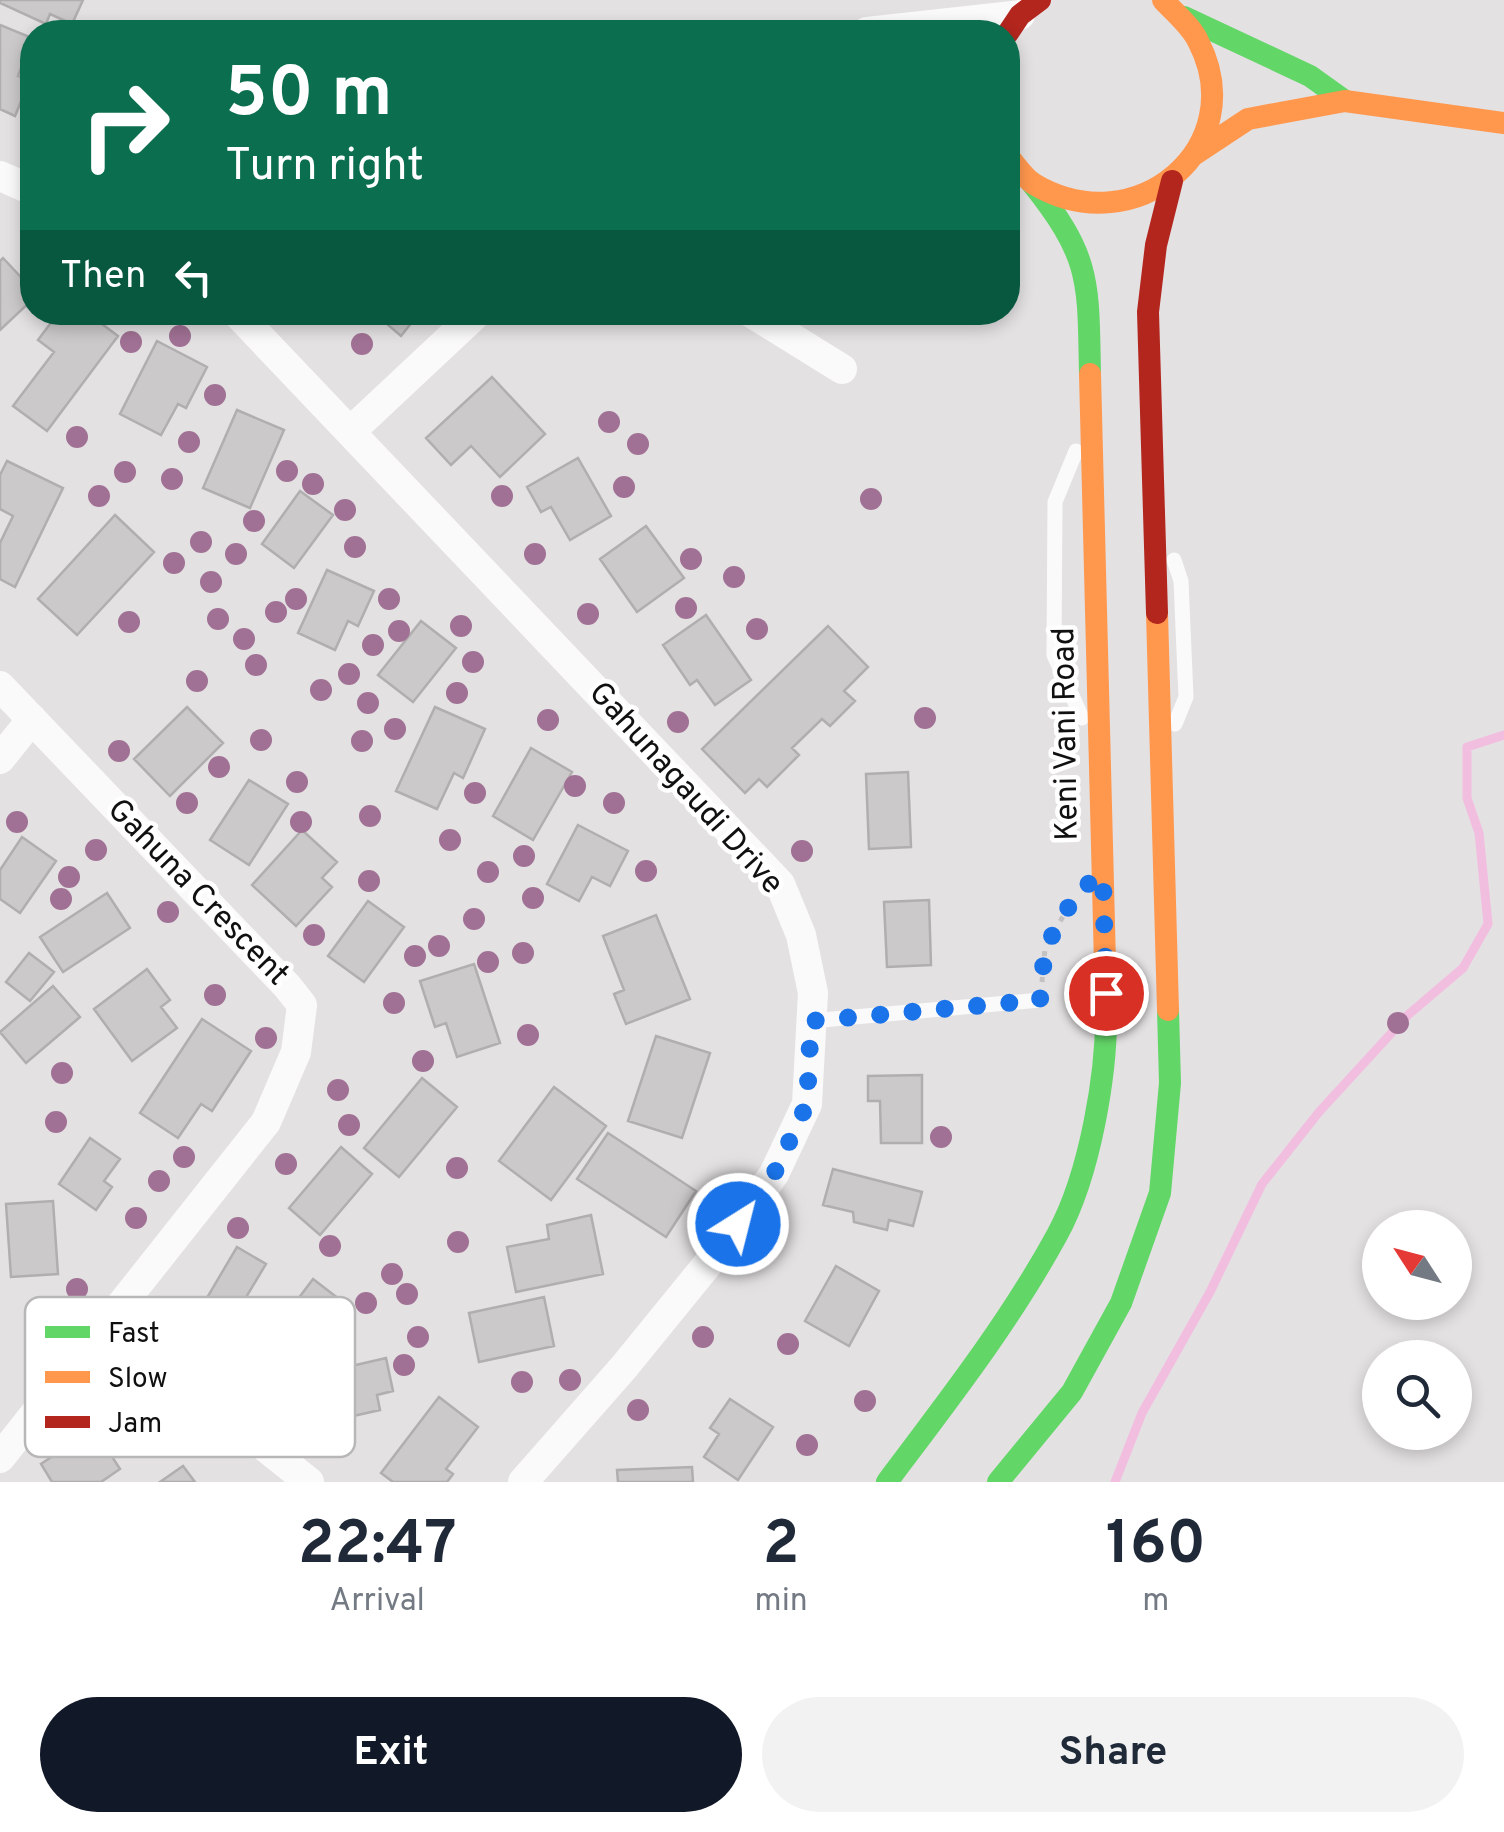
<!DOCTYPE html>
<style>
body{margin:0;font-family:Overpass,sans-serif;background:#f2f2f3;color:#1f2937;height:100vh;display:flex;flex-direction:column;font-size:38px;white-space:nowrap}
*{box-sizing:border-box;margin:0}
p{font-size:32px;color:#747a83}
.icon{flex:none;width:55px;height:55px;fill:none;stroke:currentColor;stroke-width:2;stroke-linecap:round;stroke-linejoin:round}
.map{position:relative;height:1482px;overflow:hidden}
.details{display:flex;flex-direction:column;background:#fff;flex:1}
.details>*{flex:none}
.banner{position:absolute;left:20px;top:20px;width:1000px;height:305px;border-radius:40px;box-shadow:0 5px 15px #0003;background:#0b6e4f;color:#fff;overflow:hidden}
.needle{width:65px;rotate:306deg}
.buttons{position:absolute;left:1362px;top:1210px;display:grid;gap:20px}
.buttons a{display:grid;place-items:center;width:110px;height:110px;border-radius:50%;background:#fff;box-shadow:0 5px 15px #0003;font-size:50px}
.pin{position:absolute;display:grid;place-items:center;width:85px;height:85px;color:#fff;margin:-42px;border:5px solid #fff;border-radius:50%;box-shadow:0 2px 10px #0007}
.me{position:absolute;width:110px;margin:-55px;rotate:36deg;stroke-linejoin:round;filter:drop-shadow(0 0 8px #0008)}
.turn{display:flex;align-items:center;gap:35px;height:210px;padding:0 40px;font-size:45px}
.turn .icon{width:130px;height:130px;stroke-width:2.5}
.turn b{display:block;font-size:70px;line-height:85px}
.then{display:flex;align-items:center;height:95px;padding:0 40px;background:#0003;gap:20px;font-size:38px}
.eta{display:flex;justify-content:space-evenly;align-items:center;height:170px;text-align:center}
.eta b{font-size:60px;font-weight:700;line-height:70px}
.action{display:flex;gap:20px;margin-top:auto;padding:20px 40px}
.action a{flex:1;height:115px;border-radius:60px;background:#111827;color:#fff;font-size:40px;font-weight:700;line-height:115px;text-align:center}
.action a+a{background:#f2f2f3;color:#1f2937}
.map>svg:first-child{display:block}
</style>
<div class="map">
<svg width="1504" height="1482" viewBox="0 0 1504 1482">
<rect width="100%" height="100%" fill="#e4e1e3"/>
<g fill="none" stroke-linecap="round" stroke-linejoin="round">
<!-- stream -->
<path stroke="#f2bee0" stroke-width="9" d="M1115,1482L1142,1413L1210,1292L1262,1184L1319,1112L1408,1015L1463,968L1488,924L1479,833L1467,798V747L1504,735"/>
</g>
<!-- building -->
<path fill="#cbc9ca" stroke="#b1aeb0" stroke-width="2.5" d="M0,0H83L72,24L50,14L46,24L0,3Z
M0,25L32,38L18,76L30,80L15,116L0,109Z
M3,258L32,289V300L0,330V261Z
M59,312H86L118,336L47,431L13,406L54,352L38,340Z
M373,312H420L401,336Z
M157,341L207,367L186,408L178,404L161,435L120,414Z
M492,377L545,434L500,477L471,446L451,465L426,438Z
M237,410L284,430L250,508L203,488Z
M578,458L611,516L570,540L551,507L541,512L527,487Z
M7,461L63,488L15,587L0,579V543L13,516L0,509V475Z
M300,491L333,515L294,568L262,544Z
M115,515L154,552L77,635L38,599Z
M646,526L684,578L637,612L600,559Z
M327,570L374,591L358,626L348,621L335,650L298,633Z
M706,615L751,680L715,705L697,680L690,685L663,645Z
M421,621L456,648L413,702L378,675Z
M828,626L868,667L844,691L855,701L830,726L822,719L792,748L799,755L767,787L759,779L745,793L702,749Z
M187,707L223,743L170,796L134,759Z
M435,707L485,729L463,778L454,773L437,809L396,791Z
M531,748L572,772L533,840L493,816Z
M908,772L911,847L869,849L866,774Z
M249,780L288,804L249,865L210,840Z
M578,825L628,851L610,886L592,877L579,901L547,884Z
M302,830L337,862L322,878L332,887L296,926L252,885Z
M22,837L56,861L20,913L0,899V870Z
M107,893L130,928L63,972L40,937Z
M929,900L931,965L887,967L884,902Z
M368,901L404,927L364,982L328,956Z
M656,915L690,999L626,1024L614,994L624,990L603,936Z
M29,953L54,972L30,1001L6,982Z
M474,964L500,1043L457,1057L446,1023L435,1027L420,981Z
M147,969L170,1000L161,1007L177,1028L132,1061L94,1009Z
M53,986L80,1017L26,1063L0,1032Z
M202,1019L251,1051L212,1111L201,1104L178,1138L140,1113Z
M656,1036L710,1053L682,1138L628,1121Z
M922,1075V1143H881L880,1101H868V1076Z
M422,1078L457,1107L399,1177L364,1148Z
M554,1087L606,1126L551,1200L499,1161Z
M608,1133L696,1191L666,1237L577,1179Z
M90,1138L120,1159L104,1181L112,1187L96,1210L59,1184Z
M341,1147L372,1174L320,1235L289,1208Z
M833,1169L922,1192L913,1226L889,1220L887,1230L854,1222L853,1212L823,1205Z
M53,1201L58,1274L11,1277L6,1204Z
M591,1215L603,1274L516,1292L507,1247L549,1239L547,1225Z
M237,1247L266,1264L236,1314L208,1296Z
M836,1266L879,1291L849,1346L805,1321Z
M313,1279L352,1309L294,1385L255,1356Z
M544,1297L554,1346L479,1362L469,1313Z
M386,1358L393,1391L377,1395L380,1410L340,1419L330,1371Z
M439,1397L478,1427L446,1469L453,1474L447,1482H393L381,1473Z
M730,1399L773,1427L738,1480L704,1457L719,1434L710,1428Z
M94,1429L120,1469L101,1482H52L41,1464Z
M183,1466L195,1482H160Z
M692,1467L693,1482H618L617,1470Z"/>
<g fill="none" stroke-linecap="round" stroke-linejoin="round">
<!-- path -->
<path stroke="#c3c1c2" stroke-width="5" stroke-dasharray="5 8" stroke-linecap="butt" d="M1042,982L1045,948L1065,913"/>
<!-- lane -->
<path stroke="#fbfafb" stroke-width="15" d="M1076,451L1055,502L1054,655L1082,718
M1174,560L1181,581L1186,697L1175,724
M811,1021L1040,1000"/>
<!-- street -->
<path stroke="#fbfafb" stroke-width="30" d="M867,32L1020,15
M0,176L32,190
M236,312L780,884L801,935L813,993L807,1104L774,1174L720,1249L624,1367L523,1482
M750,312L842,369
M350,432L478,312
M0,686L287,986L302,1005L296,1052L266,1122L0,1458
M0,759L32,719
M108,1321L309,1482"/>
<!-- fast -->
<path stroke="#63d668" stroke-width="22" d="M1184,17L1310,76L1345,101
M1031,182C1092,258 1088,281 1090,374
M887,1482C947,1402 1009,1323 1057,1235C1090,1175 1108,1071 1106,1003
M998,1482L1072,1392L1121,1303L1160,1193L1170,1083L1168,1010"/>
<!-- slow -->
<path stroke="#ff974d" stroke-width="22" d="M1195,154L1248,119L1345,101L1504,123
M1008,156C1016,165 1024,178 1034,184C1136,245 1253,146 1198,41C1191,26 1174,12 1163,0
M1090,374L1106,1003
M1157,613L1168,1010"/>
<!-- jam -->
<path stroke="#b3261e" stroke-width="22" d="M1008,33L1020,15L1040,0
M1157,613L1148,312L1156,245L1172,181"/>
</g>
<!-- trees -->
<g fill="#a07194">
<circle cx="180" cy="336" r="11"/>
<circle cx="131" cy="342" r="11"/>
<circle cx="362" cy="344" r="11"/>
<circle cx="215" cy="395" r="11"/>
<circle cx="609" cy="422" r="11"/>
<circle cx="77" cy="437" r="11"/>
<circle cx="189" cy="442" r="11"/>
<circle cx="638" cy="444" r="11"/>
<circle cx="287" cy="471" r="11"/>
<circle cx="125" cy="472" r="11"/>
<circle cx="172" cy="479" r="11"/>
<circle cx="313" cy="484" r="11"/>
<circle cx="624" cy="487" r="11"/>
<circle cx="99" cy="496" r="11"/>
<circle cx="502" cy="496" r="11"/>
<circle cx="871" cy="499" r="11"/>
<circle cx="345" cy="510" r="11"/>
<circle cx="254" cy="521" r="11"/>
<circle cx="201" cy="542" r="11"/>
<circle cx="355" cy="547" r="11"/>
<circle cx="236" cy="554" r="11"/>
<circle cx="535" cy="554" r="11"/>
<circle cx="691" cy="559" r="11"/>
<circle cx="174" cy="563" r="11"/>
<circle cx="734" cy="577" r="11"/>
<circle cx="211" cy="582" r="11"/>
<circle cx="296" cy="599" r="11"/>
<circle cx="389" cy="599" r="11"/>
<circle cx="686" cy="608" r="11"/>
<circle cx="276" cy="612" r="11"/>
<circle cx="588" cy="614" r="11"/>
<circle cx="218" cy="619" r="11"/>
<circle cx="129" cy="622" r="11"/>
<circle cx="461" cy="626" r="11"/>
<circle cx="757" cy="629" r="11"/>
<circle cx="399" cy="631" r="11"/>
<circle cx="244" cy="639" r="11"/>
<circle cx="373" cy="645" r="11"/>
<circle cx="473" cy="662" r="11"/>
<circle cx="256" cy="665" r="11"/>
<circle cx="349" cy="674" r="11"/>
<circle cx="197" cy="681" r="11"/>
<circle cx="321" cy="690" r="11"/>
<circle cx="457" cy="693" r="11"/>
<circle cx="368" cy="703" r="11"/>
<circle cx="925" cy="718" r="11"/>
<circle cx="548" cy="720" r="11"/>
<circle cx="678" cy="722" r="11"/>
<circle cx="395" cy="729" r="11"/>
<circle cx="261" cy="740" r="11"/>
<circle cx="362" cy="741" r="11"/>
<circle cx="119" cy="751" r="11"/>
<circle cx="219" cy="767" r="11"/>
<circle cx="297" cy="782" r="11"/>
<circle cx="575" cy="786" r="11"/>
<circle cx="475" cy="793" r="11"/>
<circle cx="187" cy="803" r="11"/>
<circle cx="614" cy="803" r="11"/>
<circle cx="370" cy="816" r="11"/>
<circle cx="17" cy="822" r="11"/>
<circle cx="301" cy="822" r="11"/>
<circle cx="450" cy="840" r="11"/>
<circle cx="96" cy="850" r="11"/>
<circle cx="802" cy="851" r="11"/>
<circle cx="524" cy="856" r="11"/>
<circle cx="646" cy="871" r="11"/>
<circle cx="488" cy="872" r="11"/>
<circle cx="69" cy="877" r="11"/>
<circle cx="369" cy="881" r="11"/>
<circle cx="533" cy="898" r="11"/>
<circle cx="61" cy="899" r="11"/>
<circle cx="168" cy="912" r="11"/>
<circle cx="474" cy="919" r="11"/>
<circle cx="314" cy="935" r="11"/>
<circle cx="439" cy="946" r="11"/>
<circle cx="523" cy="953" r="11"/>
<circle cx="415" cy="956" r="11"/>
<circle cx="488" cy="962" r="11"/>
<circle cx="215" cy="995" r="11"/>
<circle cx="394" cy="1003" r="11"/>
<circle cx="1398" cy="1023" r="11"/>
<circle cx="528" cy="1035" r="11"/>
<circle cx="266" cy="1038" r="11"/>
<circle cx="423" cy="1061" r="11"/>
<circle cx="62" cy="1073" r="11"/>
<circle cx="338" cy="1090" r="11"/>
<circle cx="56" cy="1122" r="11"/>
<circle cx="349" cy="1125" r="11"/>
<circle cx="941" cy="1137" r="11"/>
<circle cx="184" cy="1157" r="11"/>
<circle cx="286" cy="1164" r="11"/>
<circle cx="457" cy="1168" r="11"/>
<circle cx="159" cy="1181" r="11"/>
<circle cx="136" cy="1218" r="11"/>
<circle cx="238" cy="1228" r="11"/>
<circle cx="458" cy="1242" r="11"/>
<circle cx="330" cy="1246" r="11"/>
<circle cx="392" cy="1274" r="11"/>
<circle cx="77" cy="1289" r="11"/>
<circle cx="407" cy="1294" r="11"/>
<circle cx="366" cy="1303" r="11"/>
<circle cx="418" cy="1337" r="11"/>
<circle cx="703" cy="1337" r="11"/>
<circle cx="788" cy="1344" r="11"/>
<circle cx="404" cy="1365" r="11"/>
<circle cx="570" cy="1380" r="11"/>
<circle cx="522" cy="1382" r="11"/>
<circle cx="865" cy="1401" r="11"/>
<circle cx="638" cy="1410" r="11"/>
<circle cx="807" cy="1445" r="11"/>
<circle cx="173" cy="1446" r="11"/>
</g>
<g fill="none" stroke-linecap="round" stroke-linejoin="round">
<!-- route -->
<path stroke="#1a73e8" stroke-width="18" stroke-dasharray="0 32.4" d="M738,1224L774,1174L807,1104L811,1021L1040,1000L1045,948L1079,889L1103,876L1106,993"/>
</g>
<g text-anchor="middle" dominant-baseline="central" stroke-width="9" stroke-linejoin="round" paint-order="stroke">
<!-- street labels -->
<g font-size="32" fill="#111011" stroke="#fff">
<text transform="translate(1067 734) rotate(-91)">Keni Vani Road</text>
<text transform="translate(685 789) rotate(48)">Gahunagaudi Drive</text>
<text transform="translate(197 893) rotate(46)">Gahuna Crescent</text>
</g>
</g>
<!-- legend -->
<rect x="25" y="1297" width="330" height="160" rx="15" fill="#fff" stroke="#b8b7b8" stroke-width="2.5"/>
<rect x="45" y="1326" width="45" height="12" fill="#63d668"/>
<rect x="45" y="1371" width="45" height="12" fill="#ff974d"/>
<rect x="45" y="1416" width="45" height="12" fill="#b3261e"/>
<g font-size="28" fill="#111011">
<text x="108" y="1342">Fast</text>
<text x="108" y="1387">Slow</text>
<text x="108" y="1432">Jam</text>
</g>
</svg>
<div class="buttons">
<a><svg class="needle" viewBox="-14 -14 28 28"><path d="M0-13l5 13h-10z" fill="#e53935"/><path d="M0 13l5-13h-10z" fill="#747a83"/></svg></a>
<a><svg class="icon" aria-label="search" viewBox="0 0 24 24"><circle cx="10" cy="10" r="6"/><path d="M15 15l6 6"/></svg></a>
</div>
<div class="pin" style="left:1106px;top:993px;background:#d93025"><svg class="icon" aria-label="arrive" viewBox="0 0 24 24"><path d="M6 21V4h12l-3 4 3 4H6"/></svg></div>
<svg class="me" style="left:738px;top:1224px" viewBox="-20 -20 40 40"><circle r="17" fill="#1a73e8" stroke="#fff" stroke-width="3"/><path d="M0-11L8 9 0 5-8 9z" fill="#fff"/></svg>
<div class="banner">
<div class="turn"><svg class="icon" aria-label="right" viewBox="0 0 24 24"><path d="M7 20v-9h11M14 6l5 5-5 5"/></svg><div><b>50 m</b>Turn right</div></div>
<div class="then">Then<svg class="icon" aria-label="left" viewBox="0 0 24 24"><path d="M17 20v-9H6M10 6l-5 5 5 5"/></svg></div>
</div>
</div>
<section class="details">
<div class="eta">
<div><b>22:47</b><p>Arrival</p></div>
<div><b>2</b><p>min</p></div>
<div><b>160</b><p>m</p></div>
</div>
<div class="action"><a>Exit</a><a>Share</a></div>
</section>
